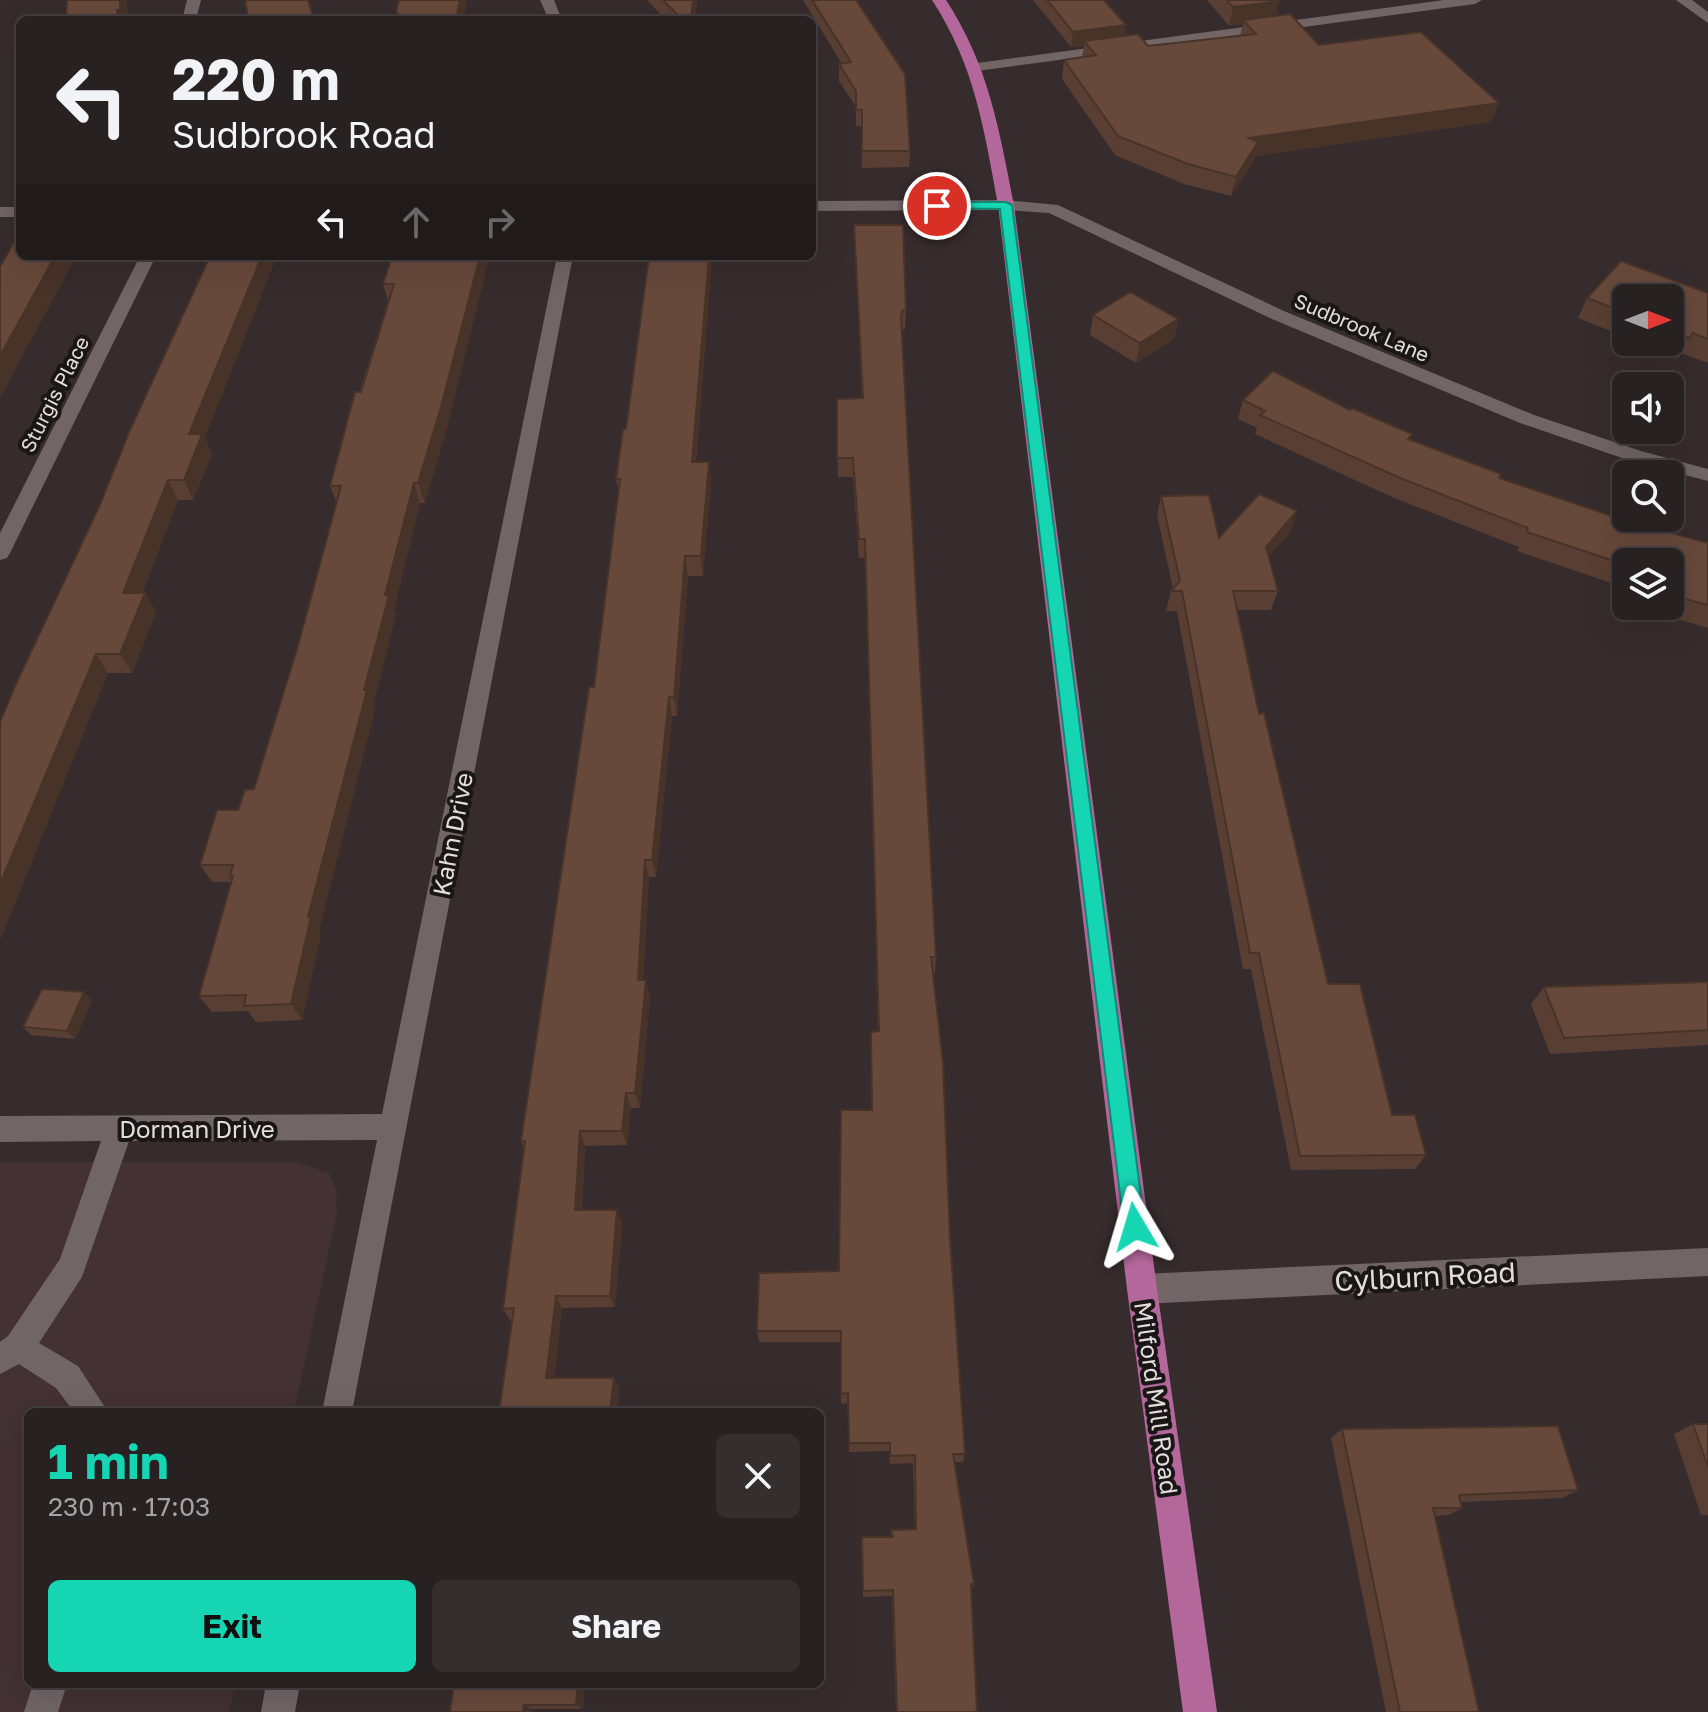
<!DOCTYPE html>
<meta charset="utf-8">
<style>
body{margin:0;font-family:"Golos Text",sans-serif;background:#342e2f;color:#f1f3f6;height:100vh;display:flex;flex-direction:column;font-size:30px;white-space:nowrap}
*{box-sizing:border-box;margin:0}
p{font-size:26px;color:#a5a3a5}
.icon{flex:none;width:44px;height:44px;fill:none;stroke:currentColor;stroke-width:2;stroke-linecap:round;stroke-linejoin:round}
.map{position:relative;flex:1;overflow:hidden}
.details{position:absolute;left:24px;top:1408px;width:800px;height:280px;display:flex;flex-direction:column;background:#282122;border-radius:12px;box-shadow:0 8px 32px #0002,0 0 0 2px #443e40}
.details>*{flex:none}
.banner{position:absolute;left:16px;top:16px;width:800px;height:244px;border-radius:12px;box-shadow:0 8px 32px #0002,0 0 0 2px #443e40;background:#282122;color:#f1f3f6;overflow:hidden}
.needle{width:52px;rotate:90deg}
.controls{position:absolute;left:1612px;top:284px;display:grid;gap:16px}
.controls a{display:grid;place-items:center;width:72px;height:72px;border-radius:12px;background:#282122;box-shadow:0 8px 32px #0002,0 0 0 2px #443e40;font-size:40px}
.pin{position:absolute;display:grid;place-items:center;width:68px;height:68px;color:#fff;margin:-34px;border:4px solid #fff;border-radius:50%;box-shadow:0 2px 8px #0007}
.me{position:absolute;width:88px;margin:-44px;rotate:353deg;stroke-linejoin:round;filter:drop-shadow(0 0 6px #0008)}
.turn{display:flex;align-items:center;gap:28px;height:168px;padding:0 24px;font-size:36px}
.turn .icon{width:104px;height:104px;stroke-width:2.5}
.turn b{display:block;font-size:56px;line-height:68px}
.lanes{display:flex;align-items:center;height:76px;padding:0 24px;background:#0003;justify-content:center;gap:40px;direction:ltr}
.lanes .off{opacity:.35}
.round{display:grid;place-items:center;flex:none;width:84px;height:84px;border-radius:12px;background:#342e2f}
.overview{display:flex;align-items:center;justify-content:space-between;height:136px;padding:0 24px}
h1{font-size:48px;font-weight:700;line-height:60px;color:#16d5b3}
.button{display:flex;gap:16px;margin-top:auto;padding:16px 24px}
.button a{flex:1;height:92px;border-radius:12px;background:#16d5b3;color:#111;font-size:32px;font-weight:700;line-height:92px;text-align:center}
.button a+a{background:#342e2f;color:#f1f3f6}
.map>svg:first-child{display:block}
</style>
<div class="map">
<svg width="1708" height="1712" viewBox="0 0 1708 1712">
<rect width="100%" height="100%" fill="#362c2d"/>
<!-- built -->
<path fill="#433133" d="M0,1162H297L329,1173L336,1189L337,1213L294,1412H28V1684H235L229,1712H0Z"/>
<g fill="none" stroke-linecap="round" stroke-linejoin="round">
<!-- minor -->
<path fill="#716566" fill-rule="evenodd" d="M187,0H201L196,20H182Z
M540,0H554L560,15L558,18H548Z
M1444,0H1482L1475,4L977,71L970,67L977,63Z
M1676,0H1692L1708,12V23Z
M1006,200L1058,205L1284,311L1534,415L1641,451L1708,469V481L1628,460L1520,423L1272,319L1049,213L1006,210L812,211V201Z
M0,207H20V217H0Z
M140,256H156L10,553L7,558L0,560V533Z
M557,256H573L352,1412H322L377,1140L129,1141L82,1277L39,1343L78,1366L108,1412H74L56,1388L19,1364L0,1374V1342L8,1336L60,1259L101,1141L0,1142V1116L382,1114Z
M1708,1248V1276L1142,1304L1132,1299L1127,1289L1132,1279L1142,1274Z
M33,1684H67L58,1712H24Z
M266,1684H300L295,1712H261Z"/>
<!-- major -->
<path fill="#b4679b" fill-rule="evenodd" d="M932,0H946C989,66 999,129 1014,205L1157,1289L1217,1712H1183L1127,1289L998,205C984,129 975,66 932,0Z"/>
</g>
<!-- wall -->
<path fill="#593f33" d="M647,0H697L695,20H666Z
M803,0H856L910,151L909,167L862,168V126H856V107L839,81V64H842Z
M1033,0H1104L1126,25L1124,36L1148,46L1240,36L1243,24L1229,26L1207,0H1279L1276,15L1319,45L1491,122L1255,156L1254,161L1231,196L1184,184L1115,155L1062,79L1064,60L1082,57L1084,46L1071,47Z
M854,225L906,310L905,329L902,330L936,957L935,973H933L965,1454L963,1462H954L974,1584L971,1590L977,1712H896L892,1596L863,1597L862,1537H891V1530L915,1529L913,1463L890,1464L889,1451L849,1452L848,1403L841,1404V1342H759L757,1331L839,1271L871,1110L878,1031L865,558H859L853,477H838L837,399L862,398Z
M392,256H489V258L447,427L425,503H420L394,609L396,614L373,705L375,709L319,930L321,934L302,1020L256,1022L248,1011L212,1012L199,996L231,882H212L200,865L238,810L254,789L297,649L337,503L330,486L388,301L383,284Z
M712,256L696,462H709L711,482L703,576H688L677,716H672L656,877H649L643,980L650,997L640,1108H631L627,1145L585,1146L582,1210L622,1223L615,1307L562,1308L554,1378H614L619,1388L617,1412H499L512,1320H510L503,1309L524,1148L521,1141L594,687L619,492L616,479L626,429Z
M1708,293V363L1681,353L1678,358L1638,342H1670V298H1626V337L1578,318L1587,298Z
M1093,315L1178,319L1174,339L1136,363L1090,335Z
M1243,400L1350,410L1412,434L1410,439L1499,478L1621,519L1708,543V628L1632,606H1670V562H1626V588L1517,551L1519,547L1392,497L1255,434L1257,428L1238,419Z
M205,438L212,454L193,500H178L142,593H145L156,612L132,673H108L0,940L99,507Z
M1161,496L1219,538L1291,531L1269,556L1278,591L1271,610H1237L1259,714L1328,984L1392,1115L1426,1155L1415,1169L1291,1170L1251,969H1243L1177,611H1166L1171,591L1173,589L1157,515Z
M1708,982V1045L1550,1054L1531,1004L1544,987Z
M84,992L92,1001L75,1039L31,1035L23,1027Z
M1693,1424H1708V1515H1701L1674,1434Z
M1342,1429L1578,1490L1562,1498L1461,1502L1462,1508L1449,1515L1435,1516L1479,1712H1386L1331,1438Z
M585,1684L583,1709H532V1712H450Z"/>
<!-- shaded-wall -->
<path fill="#483329" d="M120,0H127L128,20H118L117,10Z
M460,0H467L464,20H456Z
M693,0H697L695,20H691Z
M1279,1L1275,20H1243V24L1229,26L1233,7Z
M1126,25L1124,40L1084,41V46L1071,47L1073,32Z
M1499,103L1491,122L1255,156L1254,161L1231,196L1236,177L1249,138Z
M55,256L76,257L0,398V356Z
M262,256H277L205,438L212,454L193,500L184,480L189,434Z
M480,256H489V258L447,427L425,503L418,483Z
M709,256H712L694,482L692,462Z
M1178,319L1174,339L1136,363L1140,343Z
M709,462L711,482L703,576L701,556Z
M168,480L178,500L134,612L123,593Z
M414,483L420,503L394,609L396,614L373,705L375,709L319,930L321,934L302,1020L291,1004L308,917L364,690L385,595Z
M1297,511L1291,531L1260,566L1266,547Z
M685,556L688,576L677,716L674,697Z
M145,593L156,612L132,673L120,654Z
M96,654L108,673L0,940V884Z
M669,697L672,716L656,877L652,860Z
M645,860L649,877L642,997L638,980Z
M646,980L650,997L640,1108L635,1093Z
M84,992L92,1001L75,1039L67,1031Z
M626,1093L631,1108L627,1145L622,1131Z
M580,1131L585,1146L581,1223L575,1210Z
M617,1210L622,1223L615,1307L610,1296Z
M556,1296L562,1308L553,1388L546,1378Z
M614,1378L619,1388L617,1412H610Z
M578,1684H585L583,1709L576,1705Z
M524,1705L532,1709V1712H523Z"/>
<!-- building -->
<path fill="#67493b" stroke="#483329" stroke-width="2" d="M67,0H120V10H117L118,20H66Z
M247,0H308L314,20H249L245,2Z
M399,0H460L456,20H404L396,12Z
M663,0H693L691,20H683Z
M812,0H856L905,74L910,151H862V110H856V91L839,64L851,62Z
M1047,0H1104L1126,25L1073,32Z
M1227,0H1279V1L1233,7Z
M1290,14L1319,45L1421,32L1499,103L1249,138L1258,142L1236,177L1188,164L1118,136L1064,60L1096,55L1084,41L1138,34L1148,46L1256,34L1243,20Z
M854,225H903L906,310L902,311L901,317L936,957H931L943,1062L950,1238L965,1454H953L974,1584H971L977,1712H897L893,1590L863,1591L862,1537H893L891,1530L916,1529L915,1455L890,1456V1443H849L848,1393L841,1394V1331H757L759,1273L839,1271L841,1110H872L871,1032L879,1031L865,539H859L853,458H837V399L863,398Z
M17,237H20V256H55L0,356V267Z
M210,256H262L189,434H202L184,480H168L123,593H145L120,654H96L0,884V722L15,686L99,507L130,430Z
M392,256H480L441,407L418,483H414L385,595H389L364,690H367L308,917H311L291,1004L244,1006L246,995L199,996L233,876H230L233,865H200L217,810H238L245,790L254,789L297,649L341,486H330L355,392H361L394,284H383Z
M649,256H709L692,462H709L701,556H685L674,697H669L652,860H645L638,980H646L635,1093H626L622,1131H580L575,1210H617L610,1296H556L546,1378H614L610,1412H499L514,1308L503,1309L525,1141H521L589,687H594L620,479H616L623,429H626Z
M1621,261L1708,293V339L1693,333L1689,338L1670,330V298H1626V313L1587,298Z
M1130,292L1178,319L1140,343L1093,315Z
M1273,371L1350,410L1352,408L1412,434L1408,439L1501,474L1499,478L1621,519L1708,543V605L1670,595V562H1626V565L1527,532L1528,528L1400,478L1260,415L1265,411L1243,400Z
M1259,494L1297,511L1266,547L1278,591H1233L1259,714L1264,713L1328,984H1360L1392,1115H1415L1426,1155L1300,1156L1259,953H1250L1182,591H1171L1180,581L1161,496L1209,495L1219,538Z
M1708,982V1030L1564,1038L1544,987Z
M42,989L84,992L67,1031L23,1027Z
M1693,1424H1708V1467Z
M1558,1426L1578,1490L1459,1495L1462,1508H1433L1479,1712H1400L1342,1429Z
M454,1684H578L576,1705H524L523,1712H450Z"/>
<!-- route -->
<path fill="#16d5b3" stroke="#0e8a74" stroke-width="2" d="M937,202H1006L1012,205L1145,1227L1142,1235L1135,1238L1127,1235L1124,1227L1000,209L933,208V203Z"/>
<g text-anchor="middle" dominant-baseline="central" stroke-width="8" stroke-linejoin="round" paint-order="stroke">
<!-- far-street labels -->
<g font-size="20" fill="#e4ddde" stroke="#1a1616">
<text transform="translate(1362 327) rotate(23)">Sudbrook Lane</text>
<text transform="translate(54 394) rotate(-63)">Sturgis Place</text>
</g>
<!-- street labels -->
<g font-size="24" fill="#e4ddde" stroke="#1a1616">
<text transform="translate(452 834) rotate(-79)">Kahn Drive</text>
<text x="197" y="1128">Dorman Drive</text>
<text transform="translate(1157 1398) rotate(82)">Milford Mill Road</text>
</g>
<!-- near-street labels -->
<g font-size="28" fill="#e4ddde" stroke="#1a1616">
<text transform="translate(1425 1276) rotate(-3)">Cylburn Road</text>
</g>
</g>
</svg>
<div class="controls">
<a><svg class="needle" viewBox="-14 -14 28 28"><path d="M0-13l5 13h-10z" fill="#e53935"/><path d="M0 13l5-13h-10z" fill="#a5a3a5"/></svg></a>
<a><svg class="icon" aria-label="sound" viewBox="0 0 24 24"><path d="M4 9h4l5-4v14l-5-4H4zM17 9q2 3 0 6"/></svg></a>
<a><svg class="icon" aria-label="search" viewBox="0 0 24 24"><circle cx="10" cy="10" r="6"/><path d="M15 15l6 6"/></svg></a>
<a><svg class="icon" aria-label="layers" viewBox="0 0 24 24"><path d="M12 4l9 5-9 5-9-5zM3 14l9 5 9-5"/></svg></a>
</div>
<div class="pin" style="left:937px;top:206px;background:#d93025"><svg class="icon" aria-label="arrive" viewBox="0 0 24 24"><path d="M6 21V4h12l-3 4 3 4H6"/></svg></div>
<svg class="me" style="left:1135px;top:1227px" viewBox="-20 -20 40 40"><path d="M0-17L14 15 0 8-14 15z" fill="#16d5b3" stroke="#fff" stroke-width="4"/></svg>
<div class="banner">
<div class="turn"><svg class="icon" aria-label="left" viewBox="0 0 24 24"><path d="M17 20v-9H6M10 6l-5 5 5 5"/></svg><div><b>220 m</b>Sudbrook Road</div></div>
<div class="lanes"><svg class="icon" aria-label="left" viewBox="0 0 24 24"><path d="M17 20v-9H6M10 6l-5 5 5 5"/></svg><svg class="icon off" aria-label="ahead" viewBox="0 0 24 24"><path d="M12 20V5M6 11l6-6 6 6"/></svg><svg class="icon off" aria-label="right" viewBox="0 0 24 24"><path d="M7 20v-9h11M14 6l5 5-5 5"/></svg></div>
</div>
<section class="details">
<div class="overview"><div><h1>1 min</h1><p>230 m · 17:03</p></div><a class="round"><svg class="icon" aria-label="close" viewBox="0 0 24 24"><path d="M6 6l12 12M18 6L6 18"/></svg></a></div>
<div class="button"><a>Exit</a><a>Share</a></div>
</section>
</div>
